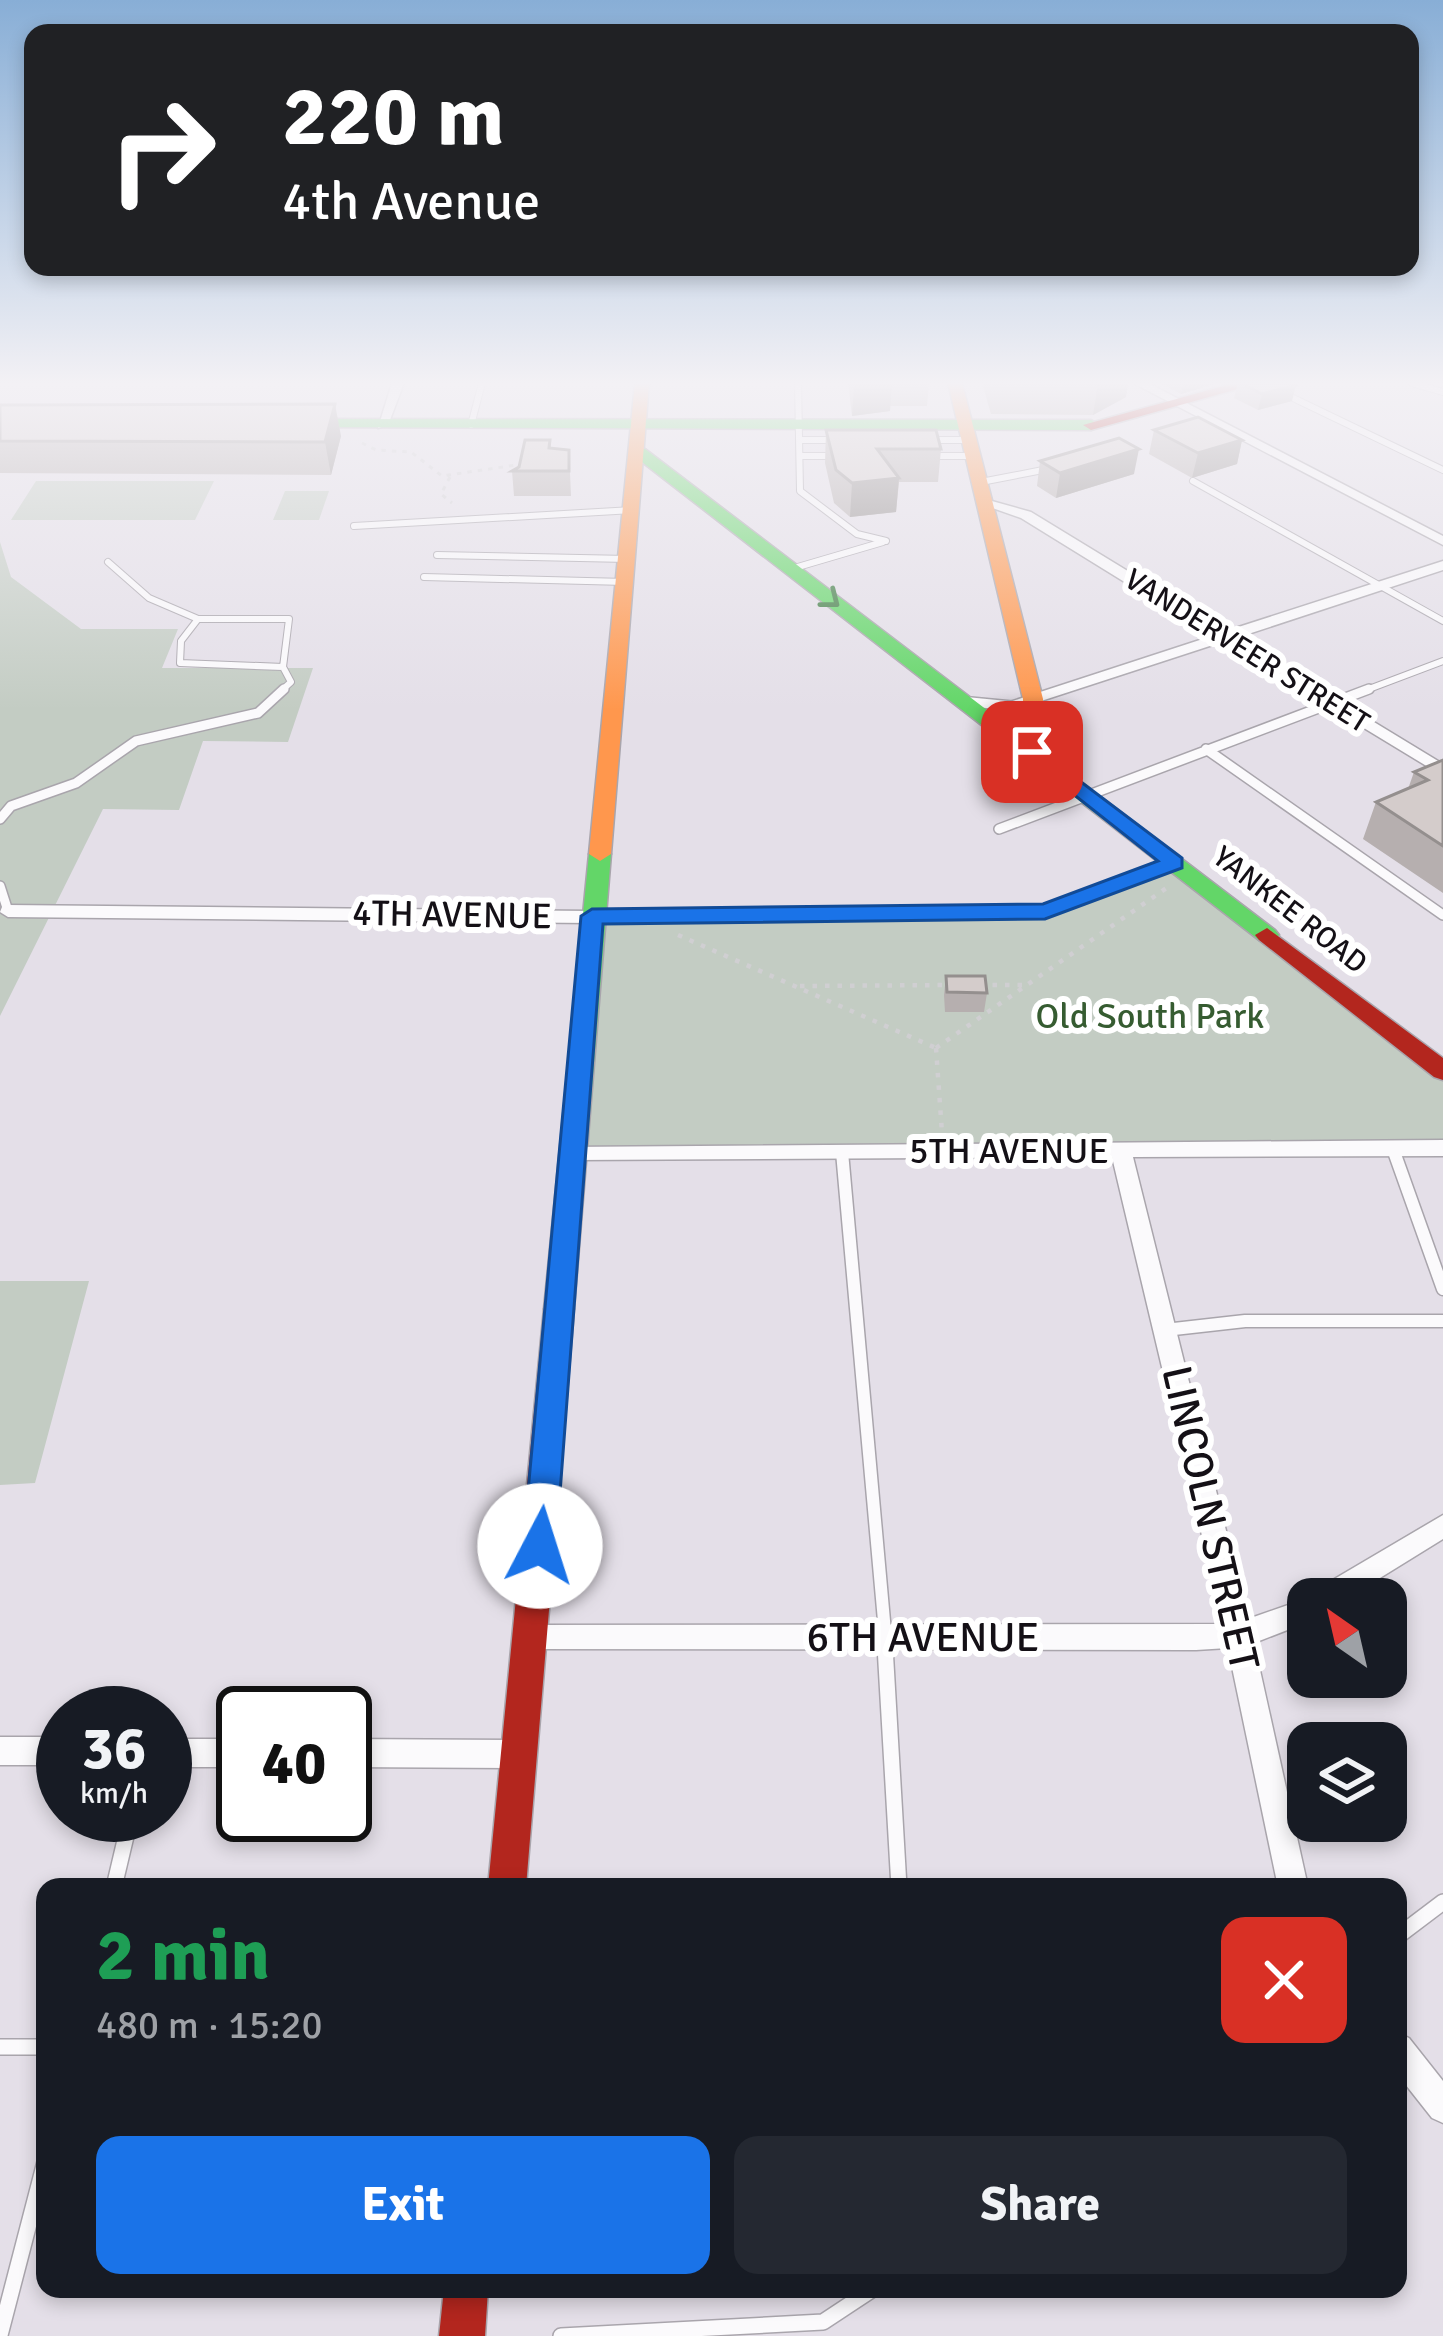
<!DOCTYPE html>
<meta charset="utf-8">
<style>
body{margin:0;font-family:Signika,sans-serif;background:#242831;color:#f1f3f6;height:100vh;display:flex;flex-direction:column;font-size:45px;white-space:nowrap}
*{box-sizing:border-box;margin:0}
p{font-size:39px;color:#9ea1a6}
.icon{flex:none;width:66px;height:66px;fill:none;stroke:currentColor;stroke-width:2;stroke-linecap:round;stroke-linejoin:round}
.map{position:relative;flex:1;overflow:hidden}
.sheet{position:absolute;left:36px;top:1878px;width:1371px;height:420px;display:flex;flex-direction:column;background:#171b24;border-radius:24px;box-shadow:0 6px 18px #0003}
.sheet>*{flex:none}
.hud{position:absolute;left:24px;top:24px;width:1395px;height:252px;border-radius:24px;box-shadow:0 6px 18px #0003;background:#202124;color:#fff;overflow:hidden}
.needle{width:78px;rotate:326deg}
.fabs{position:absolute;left:1287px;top:1578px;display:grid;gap:24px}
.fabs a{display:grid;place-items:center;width:120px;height:120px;border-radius:24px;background:#171b24;box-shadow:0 6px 18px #0003;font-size:60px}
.speed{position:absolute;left:36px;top:1686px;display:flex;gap:24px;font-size:60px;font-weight:700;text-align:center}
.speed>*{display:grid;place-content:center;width:156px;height:156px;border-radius:50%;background:#171b24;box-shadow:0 6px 18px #0003;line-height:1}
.speed small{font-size:30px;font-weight:400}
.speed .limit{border:6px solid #111;border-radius:18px;background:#fff;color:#111}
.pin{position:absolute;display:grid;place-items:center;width:102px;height:102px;color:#fff;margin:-51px;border-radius:24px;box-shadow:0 6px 18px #0006}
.me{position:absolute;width:132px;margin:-66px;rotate:5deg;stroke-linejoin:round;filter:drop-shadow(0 0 9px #0008)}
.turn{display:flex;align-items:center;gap:42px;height:252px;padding:0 60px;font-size:54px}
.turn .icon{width:156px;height:156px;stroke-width:2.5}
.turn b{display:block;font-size:84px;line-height:102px}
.round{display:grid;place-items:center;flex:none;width:126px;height:126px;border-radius:24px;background:#242831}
.overview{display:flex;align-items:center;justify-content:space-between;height:204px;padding:0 60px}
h1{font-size:72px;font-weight:700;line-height:90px;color:#1e9e55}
.button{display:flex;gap:24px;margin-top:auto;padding:24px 60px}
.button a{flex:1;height:138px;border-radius:24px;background:#1a73e8;color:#fff;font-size:48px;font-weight:700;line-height:138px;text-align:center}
.button a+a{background:#242831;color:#f1f3f6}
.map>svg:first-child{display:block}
</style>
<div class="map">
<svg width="1443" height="2336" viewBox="0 0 1443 2336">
<rect width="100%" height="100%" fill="#e4dfe8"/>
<!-- green -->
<path fill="#c3ccc3" d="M36,481H214L195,520H11Z
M285,491H329L319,520H273Z
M0,542L11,577L81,629H178L162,668H313L288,742L203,741L179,810L103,809L0,1016Z
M1174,863L1443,1071V1148L575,1152L592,917L1045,912Z
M0,1281H89L35,1483L0,1485Z"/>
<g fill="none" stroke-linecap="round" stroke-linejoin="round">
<!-- lane-far3 casing -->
<g stroke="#a9a5ac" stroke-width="8">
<path id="lane-far3" d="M798,383L800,491L857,534L886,541
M1262,383L1443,470
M1412,383L1443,392
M471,425L482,383
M801,440H840
M925,440H970
M801,456H839
M929,456H974
M1193,481L1443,621
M981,482L1048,469
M354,526L633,510
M437,555L628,559
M108,562L149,598L198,619
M791,569L883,542
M424,577L626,582
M198,619H289L283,667L180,663L181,641Z
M280,692L291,682L283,667
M1361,692L1443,661"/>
</g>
<!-- lane-far2 casing -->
<g stroke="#a9a5ac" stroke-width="12">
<path id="lane-far2" d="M971,702L1012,706L1033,699
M1206,749L1443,915
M0,819L11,806L76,783L136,741L258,713L284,689
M999,829L1369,689
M0,886L8,911"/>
</g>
<!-- lane-far1 casing -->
<g stroke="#a9a5ac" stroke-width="15">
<path id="lane-far1" d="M1393,1149L1443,1289
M842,1152L885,1632
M1165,1330L1245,1321H1443"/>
</g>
<!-- lane casing -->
<g stroke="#a9a5ac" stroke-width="18">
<path id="lane" d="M884,1629L899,1887
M114,1887L131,1815
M1398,1936L1443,1902
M0,2047H45
M0,2335L45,2162
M561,2336L823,2322L873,2289"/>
</g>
<!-- street casing -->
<g stroke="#a9a5ac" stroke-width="3">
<path id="street" d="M392,383H404L388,425L378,428Z
M1133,383H1148L1443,536V545Z
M981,498L1031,512L1226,631L1443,561V570L1236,638L1443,764V776L1222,642L1038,702H1028V696L1212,636L1021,518L981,504Z
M1174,858L1180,859V867L1045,918L592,923L8,917L0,912L2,907L8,905L592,911L1043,906Z
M1443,1140V1156L1133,1157L1248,1619L1311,1597L1314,1591L1443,1515V1539L1346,1599H1308V1622L1254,1643L1308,1887H1278L1228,1648L1196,1650L531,1649L522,1646L518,1637L522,1628L531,1625L1223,1624L1112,1157L575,1160L568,1157L565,1152L568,1147Z
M0,1737H63V1765H0Z
M165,1739H243V1767H165Z
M345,1739L520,1740L530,1744L534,1754L530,1764L520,1768L345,1767Z
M1398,2033L1409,2038L1443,2081V2123L1432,2118L1398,2075Z"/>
</g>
<!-- fast casing -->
<g stroke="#a9a5ac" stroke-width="3">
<path id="fast" d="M300,419L1091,420L1099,425L1091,430L295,427L292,424Z
M633,449H645L1275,930L1279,935L1275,940H1259L633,455Z
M600,847L611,854L574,1309L569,1317L559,1321L549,1317L544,1309L589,854Z"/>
</g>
<!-- slow casing -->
<g stroke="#a9a5ac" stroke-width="3">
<path id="slow" d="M635,383H649L611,854L600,861L589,854Z
M948,383H962L1043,699L1042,752L1032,758L1022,752L1023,699Z"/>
</g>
<!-- jam casing -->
<g stroke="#a9a5ac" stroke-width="3">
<path id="jam" d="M1234,383H1259L1091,430L1083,425Z
M1267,928L1443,1058V1080L1434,1077L1259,940L1255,935Z
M559,1297L569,1301L574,1309L526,1887H488L544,1309L549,1301Z
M444,2289H488L485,2336H439Z"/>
</g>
<!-- path-far1 -->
<path stroke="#d0cfd2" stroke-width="3" stroke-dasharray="4.5 6" stroke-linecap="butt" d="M362,443L376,450L411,452L442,476L523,464
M450,477L441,494L452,503"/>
<!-- path -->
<path stroke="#d0cfd2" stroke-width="4.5" stroke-dasharray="4.5 8" stroke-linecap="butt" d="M678,935L936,1048
M980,985H1028
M800,986L950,985
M936,1048L1168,887
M936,1048L942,1133"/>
<!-- lane-far3 -->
<use href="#lane-far3" stroke="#fbfafc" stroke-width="6"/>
<!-- lane-far2 -->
<use href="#lane-far2" stroke="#fbfafc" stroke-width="9"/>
<!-- lane-far1 -->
<use href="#lane-far1" stroke="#fbfafc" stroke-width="12"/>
<!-- lane -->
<use href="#lane" stroke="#fbfafc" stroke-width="15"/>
<!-- street -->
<use href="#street" fill="#fbfafc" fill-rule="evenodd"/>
<!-- fast -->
<use href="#fast" fill="#63d668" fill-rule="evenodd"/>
<!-- slow -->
<use href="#slow" fill="#ff974d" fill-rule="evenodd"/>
<!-- jam -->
<use href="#jam" fill="#b3261e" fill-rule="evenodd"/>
</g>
<!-- wall -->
<path fill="#b6afaf" d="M848,383H929L927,406H890V411L852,416Z
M982,383H1128L1126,397L1093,415L991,414Z
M1160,383H1217L1181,394Z
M1238,383H1293L1292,401L1258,410L1234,398Z
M0,405L341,436L331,475L0,473Z
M826,430L941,449L938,482H899L896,512L850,517L834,503L825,463Z
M1154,430L1242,440L1237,464L1192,478L1149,454Z
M550,440L551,448L569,450L571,496H514L512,471Z
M1040,461L1134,474L1056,498L1037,486Z
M1443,760V893L1363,839L1376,802L1408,789L1414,772Z
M946,976L987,993L984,1012H945L944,995Z"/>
<!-- shaded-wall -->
<path fill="#948f8e" d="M866,383H892L890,411L852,416L854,385Z
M1098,383H1128L1126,397L1093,415Z
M1183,383H1217L1181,394Z
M1296,385L1292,401L1258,410L1262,394Z
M335,404L341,436L331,475L325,442Z
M1242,440L1237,464L1192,478L1198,453Z
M1139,449L1134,474L1056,498L1060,473Z
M899,478L896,512L850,517L852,483Z"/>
<!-- building -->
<path fill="#d4cccb" stroke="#948f8e" stroke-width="3" d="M1241,383H1293L1296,385L1262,394Z
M335,404L325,442L0,441V405Z
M1198,417L1242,440L1198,453L1154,430Z
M826,430H936L941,449H877L899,478L852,483L836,470Z
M1119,438L1139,449L1060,473L1040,461Z
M525,440H550L549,448L569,450V471H512L519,467Z
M1443,760V846L1376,802L1428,780L1414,772Z
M946,976H985L987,993L947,992Z"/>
<!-- one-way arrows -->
<defs><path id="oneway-chevron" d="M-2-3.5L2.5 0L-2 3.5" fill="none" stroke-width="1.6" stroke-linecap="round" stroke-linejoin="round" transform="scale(3)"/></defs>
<use stroke="#3f7d43" href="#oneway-chevron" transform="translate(831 600) rotate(38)"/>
<!-- sky -->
<linearGradient id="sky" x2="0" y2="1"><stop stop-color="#88aed6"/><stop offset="0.54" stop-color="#f3f1f5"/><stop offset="1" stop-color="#f3f1f5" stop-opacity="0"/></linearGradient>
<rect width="1443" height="710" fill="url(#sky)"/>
<!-- route -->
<path fill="#1a73e8" stroke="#114b97" stroke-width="3" d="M1032,745L1182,858V868L1045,919L603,924L556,1546L551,1557L540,1561L528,1557L523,1546L581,916L592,909L1043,904L1158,861L1025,756V747Z"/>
<g text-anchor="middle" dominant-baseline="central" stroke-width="12" stroke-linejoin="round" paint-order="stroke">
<!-- far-street labels -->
<g font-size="30" fill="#141016" stroke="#fff">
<text transform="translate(1247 651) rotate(32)">VANDERVEER STREET</text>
<text transform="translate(1290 910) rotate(38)">YANKEE ROAD</text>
</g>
<!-- street labels -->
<g font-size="36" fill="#141016" stroke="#fff">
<text transform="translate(452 915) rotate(1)">4TH AVENUE</text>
<text x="1009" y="1151">5TH AVENUE</text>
</g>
<!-- park labels -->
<g font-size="36" fill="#365c31" stroke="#fff">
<text x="1150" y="1016">Old South Park</text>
</g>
<!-- near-street labels -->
<g font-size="42" fill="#141016" stroke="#fff">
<text transform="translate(1210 1518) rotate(77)">LINCOLN STREET</text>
<text x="923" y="1637">6TH AVENUE</text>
</g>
</g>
</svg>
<div class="fabs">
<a><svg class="needle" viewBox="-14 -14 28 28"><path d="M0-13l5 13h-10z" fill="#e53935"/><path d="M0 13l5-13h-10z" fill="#9ea1a6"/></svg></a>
<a><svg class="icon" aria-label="layers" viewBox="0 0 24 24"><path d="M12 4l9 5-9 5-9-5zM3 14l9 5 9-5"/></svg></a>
</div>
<div class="speed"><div>36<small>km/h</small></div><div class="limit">40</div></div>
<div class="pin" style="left:1032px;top:752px;background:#d93025"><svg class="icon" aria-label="arrive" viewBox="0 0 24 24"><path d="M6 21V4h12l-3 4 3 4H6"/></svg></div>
<svg class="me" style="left:540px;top:1546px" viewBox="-20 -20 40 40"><circle r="19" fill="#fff"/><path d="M0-13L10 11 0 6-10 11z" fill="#1a73e8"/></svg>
<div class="hud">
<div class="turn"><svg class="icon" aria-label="right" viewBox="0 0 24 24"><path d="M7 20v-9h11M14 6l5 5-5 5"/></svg><div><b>220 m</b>4th Avenue</div></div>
</div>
<section class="sheet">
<div class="overview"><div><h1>2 min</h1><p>480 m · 15:20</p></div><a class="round" style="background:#d93025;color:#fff"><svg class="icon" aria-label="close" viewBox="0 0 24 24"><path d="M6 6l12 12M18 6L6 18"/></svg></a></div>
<div class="button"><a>Exit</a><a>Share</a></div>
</section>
</div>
